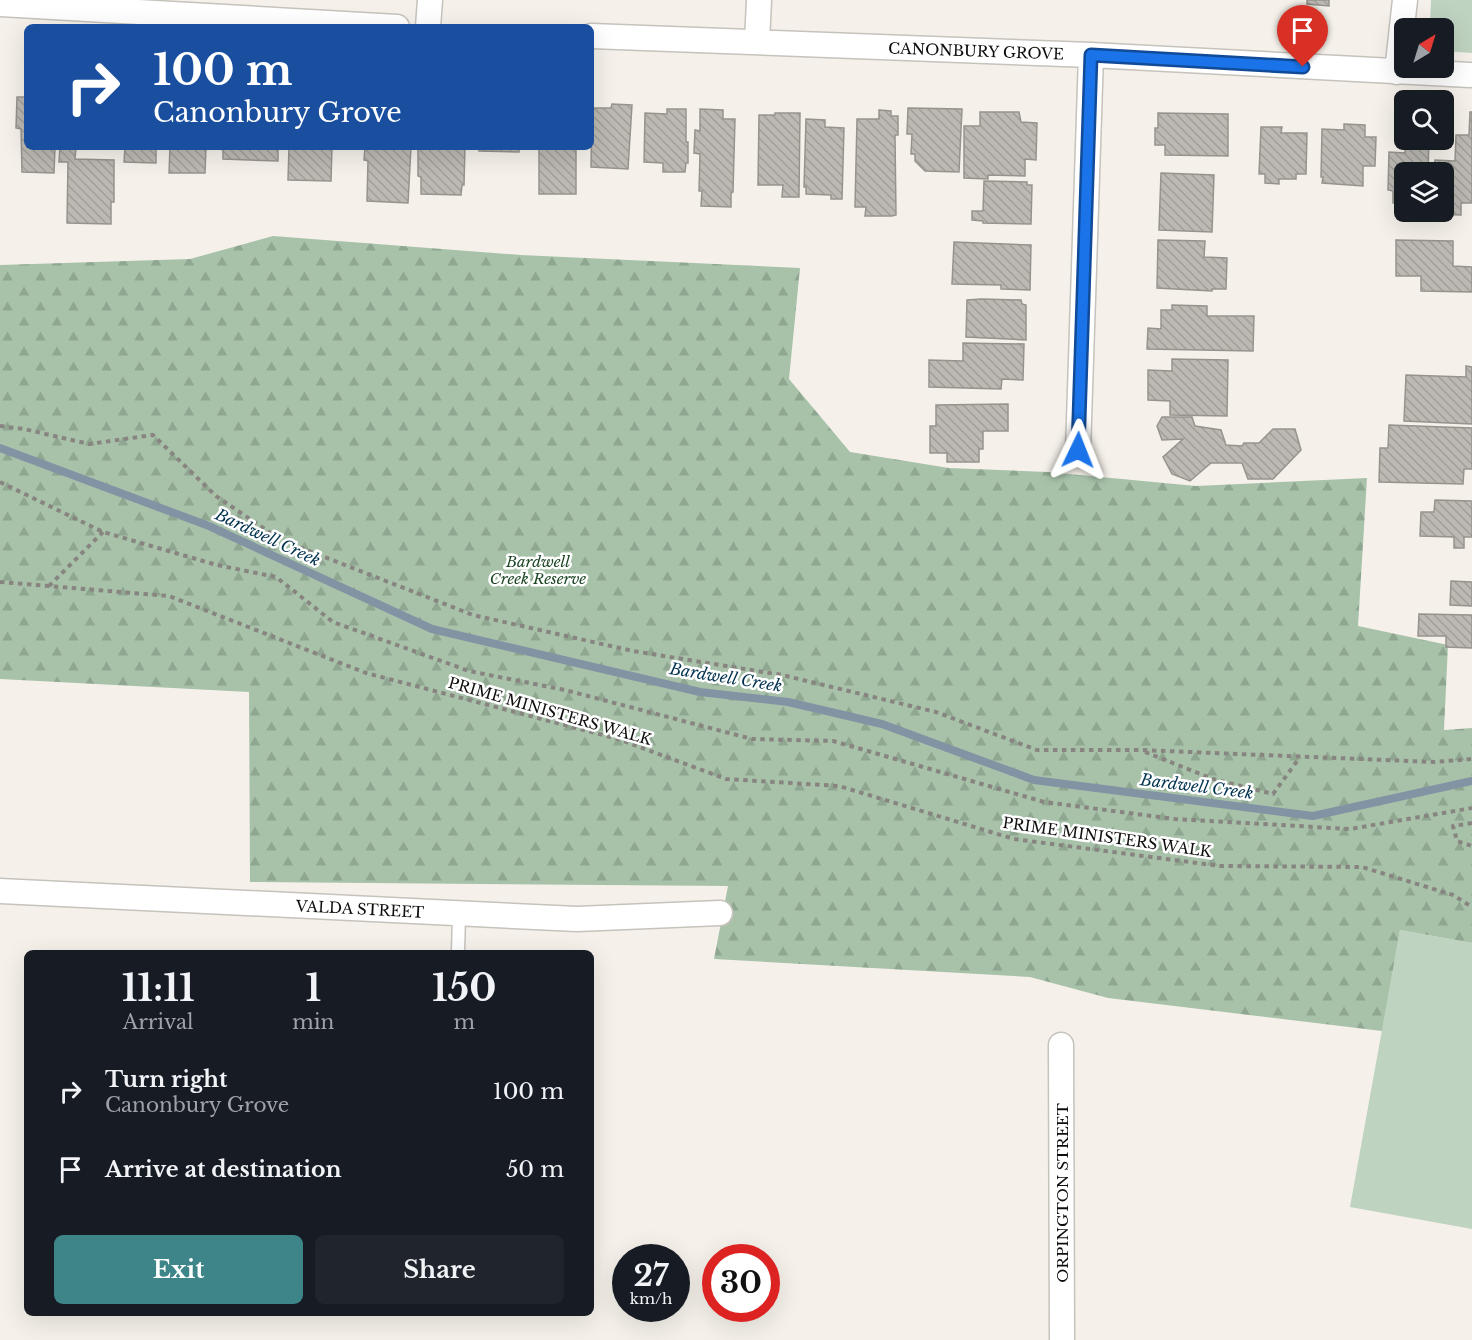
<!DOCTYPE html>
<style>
body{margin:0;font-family:"Libre Baskerville",serif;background:#20242c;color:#f1f3f6;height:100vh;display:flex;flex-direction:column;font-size:22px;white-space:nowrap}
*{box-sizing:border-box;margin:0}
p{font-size:20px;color:#9ea1a6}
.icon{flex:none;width:33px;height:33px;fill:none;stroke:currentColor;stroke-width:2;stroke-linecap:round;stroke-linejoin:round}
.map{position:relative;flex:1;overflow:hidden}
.sheet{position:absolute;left:24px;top:950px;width:570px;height:366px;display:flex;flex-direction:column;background:#171b24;border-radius:9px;box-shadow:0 6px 24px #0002}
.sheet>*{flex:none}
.banner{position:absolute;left:24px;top:24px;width:570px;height:126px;border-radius:9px;box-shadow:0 6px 24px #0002;background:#1a4fa0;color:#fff;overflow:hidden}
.needle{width:39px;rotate:38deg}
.controls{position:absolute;left:1394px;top:18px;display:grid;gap:12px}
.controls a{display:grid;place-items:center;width:60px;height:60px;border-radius:9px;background:#171b24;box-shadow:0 6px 24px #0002;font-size:30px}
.speed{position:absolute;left:612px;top:1244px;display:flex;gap:12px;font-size:30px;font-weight:700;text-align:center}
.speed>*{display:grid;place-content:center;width:78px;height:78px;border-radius:50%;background:#171b24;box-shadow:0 6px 24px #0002;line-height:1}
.speed small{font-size:15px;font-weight:400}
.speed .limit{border:9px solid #d22;background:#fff;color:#111}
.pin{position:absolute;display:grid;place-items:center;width:51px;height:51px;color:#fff;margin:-62px -26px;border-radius:50% 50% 50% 0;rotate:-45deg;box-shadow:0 0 6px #0007}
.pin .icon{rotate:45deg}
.me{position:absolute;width:66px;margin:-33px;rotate:2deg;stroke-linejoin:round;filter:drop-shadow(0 0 4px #0008)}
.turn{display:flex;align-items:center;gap:21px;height:126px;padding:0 30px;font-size:27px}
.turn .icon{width:78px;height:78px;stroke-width:2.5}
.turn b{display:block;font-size:42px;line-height:51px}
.eta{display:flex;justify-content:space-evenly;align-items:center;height:102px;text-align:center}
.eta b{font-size:36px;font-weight:700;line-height:42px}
.action{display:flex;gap:12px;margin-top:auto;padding:12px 30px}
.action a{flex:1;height:69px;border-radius:9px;background:#3d8588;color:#fff;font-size:24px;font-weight:700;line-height:69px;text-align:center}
.action a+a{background:#20242c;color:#f1f3f6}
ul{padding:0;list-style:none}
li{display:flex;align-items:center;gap:18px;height:78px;padding:0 30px}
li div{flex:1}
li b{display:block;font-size:22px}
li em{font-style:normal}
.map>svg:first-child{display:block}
</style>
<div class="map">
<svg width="1472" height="1340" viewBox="0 0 1472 1340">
<defs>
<pattern id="forest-firs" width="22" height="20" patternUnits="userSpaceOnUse" patternTransform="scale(1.5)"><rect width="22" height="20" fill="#a8c2aa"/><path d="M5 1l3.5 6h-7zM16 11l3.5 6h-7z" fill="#8fa691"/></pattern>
<pattern id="building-back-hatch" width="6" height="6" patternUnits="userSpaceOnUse" patternTransform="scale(1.5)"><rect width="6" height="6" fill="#bcb9b2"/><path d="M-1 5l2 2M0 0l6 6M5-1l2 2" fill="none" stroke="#a09e98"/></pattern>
</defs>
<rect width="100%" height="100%" fill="#f5f1ea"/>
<!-- green -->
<path fill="#bfd3c1" d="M1431,0H1472V53L1443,51V28H1430Z
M1400,930L1472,943V1229L1350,1207Z"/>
<!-- forest -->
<path fill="url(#forest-firs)" d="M273,236L521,255L800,268L789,379L850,452L949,468L1048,472L1196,486L1367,478L1358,626L1448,645L1444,730L1472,728V943L1400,930L1382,1031L1108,998L1030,977L714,959L728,886L250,882L249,692L0,679V265L190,259Z"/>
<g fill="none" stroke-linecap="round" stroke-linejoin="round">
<!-- stream -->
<path stroke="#8294a4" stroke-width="8" d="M0,448L209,526L432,629L700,692L788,702L882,724L1034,780L1313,816L1472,781"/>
</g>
<!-- building -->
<path fill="url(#building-back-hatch)" stroke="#96938d" stroke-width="1.5" d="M1307,0H1329V6L1307,4Z
M17,97H27V147H55L54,173L22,172L21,129L16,128Z
M612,104L632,105L628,169L591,167L592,108H611Z
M908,108L962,109L959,172L925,171L915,161V154H911L912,134H907Z
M667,109H686V142H688V163H686L685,172H663V163L644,162L645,113L667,114Z
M700,109L723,110V119H735L733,192L731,193V207L701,206L702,191H699L700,154L694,153L695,130L700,131Z
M879,110L891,111V116H898V135H895L896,215L892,216H865L866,207H855L857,119H879Z
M980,112H1019L1021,122L1037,123L1036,160L1025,159V176L988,175V179L964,178V126H980Z
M1470,112H1472V203H1461V215L1432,214V212H1443V172H1434L1435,160L1455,161L1456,135H1469Z
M775,113H800L799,197H782L783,185H758L759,115H775Z
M1158,113L1228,114V156L1165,155V145H1155V128H1158Z
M806,119L825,120V127L844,128L842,199H831V195L806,194V187H804Z
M1344,124L1365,125V137H1376L1375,166H1363V186L1322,183L1323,177H1321L1322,129L1344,130Z
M1261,127H1282L1281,133H1307L1306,174H1296V179H1279V184L1265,183V174H1259Z
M1406,140H1429L1428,172H1404V203H1393V191L1388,190L1389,152L1405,153Z
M60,147H76L75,159L114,160V202H111V224L67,223L68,162H59Z
M125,147H156V163L124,162Z
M170,147H206L205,173H169Z
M220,147H278V161L223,159V150L220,149Z
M289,147H332L331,181L288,180Z
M365,147H411L408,203L367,201L368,161L364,160Z
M418,147H465L464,185H462L461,195L421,194V177L418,176Z
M479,147H519V152L479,151Z
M539,147H576V194H539Z
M1161,173L1214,175L1212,232L1159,230Z
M984,181L1027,182V185H1032L1031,224L983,223V221L972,220V211H983Z
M1158,240L1205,241L1204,257L1227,258L1226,289H1212V291L1157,288Z
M1396,240L1453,241V266L1472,267V292L1421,291V276H1396Z
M954,242L1031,245L1030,290L1001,289V285L952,284Z
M981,299L1021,300L1022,304L1026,305V340L966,337L967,300Z
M1172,305L1207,306V316H1254L1253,351L1147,349L1148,328L1161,329V310H1172Z
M963,343L1024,344L1023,380L1002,379L1001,389L929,387V360L963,361Z
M1172,359L1228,360L1227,416L1170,415V401L1148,400V370L1172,371Z
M1466,366L1472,367V424L1404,421L1406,375L1466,377Z
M1008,404V431H983V449H979V462H947V453H930V426H936V405Z
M1162,417H1192L1195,426L1221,430L1226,445L1242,446L1244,443H1259L1273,429H1295L1301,450L1273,479H1248L1242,463H1211L1190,481L1172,474L1163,457L1183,439L1162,440L1157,426Z
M1389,425L1472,428V469H1464L1463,484L1379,482L1380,448H1388Z
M1435,500L1472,501V537H1464V548H1454V537L1420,536L1421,512H1434Z
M1451,581L1472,582V606L1450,605Z
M1419,614L1472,615V648L1446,647V636H1418Z"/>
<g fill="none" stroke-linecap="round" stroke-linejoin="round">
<!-- lane casing -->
<g stroke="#c6c2bc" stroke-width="15">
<path id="lane" d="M458,952L459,914"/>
</g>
<!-- street casing -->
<g stroke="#c6c2bc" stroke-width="27">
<path id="street" d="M0,4L397,27
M428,27L430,0
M591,36L1091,55L1470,75
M757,42L759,0
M1397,72L1405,0
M1078,450L1091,55
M0,891L577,919L720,913
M1061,1045L1062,1340"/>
</g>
<!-- path -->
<path stroke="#888581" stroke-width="4" stroke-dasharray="4.5 4.5" stroke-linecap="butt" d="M0,426L24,429L89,444L153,435L216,496L281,540L473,615L633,651L782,675L936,712L1037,750H1141L1434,762L1472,759
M0,482L103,532L217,565L276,577L333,622L469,671L565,690L752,739L833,741L1044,802L1175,819L1350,829L1472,808
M0,582L169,596L366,673L618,739L726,779L839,786L1014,839L1220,866L1362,867L1453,895L1472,907
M49,586L103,532
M1145,752L1213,779L1273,794L1300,757
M1472,823L1453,826L1457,841L1472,846"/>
<!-- lane -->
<use href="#lane" stroke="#fff" stroke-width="12"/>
<!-- street -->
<use href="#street" stroke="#fff" stroke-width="24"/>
</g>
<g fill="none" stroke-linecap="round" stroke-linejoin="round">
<!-- route casing -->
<g stroke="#114b97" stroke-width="15">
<path id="route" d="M1078,450L1091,55L1303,67"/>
</g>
<!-- route -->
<use href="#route" stroke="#1a73e8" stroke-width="10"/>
</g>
<g text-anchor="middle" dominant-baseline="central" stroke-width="5" stroke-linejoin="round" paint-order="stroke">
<!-- street labels -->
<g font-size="15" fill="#0f0e0c" stroke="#fff">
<text transform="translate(976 51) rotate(2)">CANONBURY GROVE</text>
<text transform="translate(550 711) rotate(16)">PRIME MINISTERS WALK</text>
<text transform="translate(1107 837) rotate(8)">PRIME MINISTERS WALK</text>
<text transform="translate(360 909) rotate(3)">VALDA STREET</text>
<text transform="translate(1062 1193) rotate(-90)">ORPINGTON STREET</text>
</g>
<!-- park labels -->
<g font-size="15" font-style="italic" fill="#1d4624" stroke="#fff">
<text x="538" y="561">Bardwell<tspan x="538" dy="17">Creek Reserve</tspan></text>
</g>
<!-- water labels -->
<g font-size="16" font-style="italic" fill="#003250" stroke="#fff">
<text transform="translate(268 537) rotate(25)">Bardwell Creek</text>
<text transform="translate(726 677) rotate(9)">Bardwell Creek</text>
<text transform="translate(1197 786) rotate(7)">Bardwell Creek</text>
</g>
</g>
</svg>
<div class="controls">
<a><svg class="needle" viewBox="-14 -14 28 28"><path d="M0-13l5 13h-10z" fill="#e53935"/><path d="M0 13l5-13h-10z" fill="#9ea1a6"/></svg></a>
<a><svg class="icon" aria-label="search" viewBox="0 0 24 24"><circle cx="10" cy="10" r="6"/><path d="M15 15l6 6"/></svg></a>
<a><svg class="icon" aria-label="layers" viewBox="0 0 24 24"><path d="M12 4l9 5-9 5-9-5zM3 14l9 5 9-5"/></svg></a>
</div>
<div class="speed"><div>27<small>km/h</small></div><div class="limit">30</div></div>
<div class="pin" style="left:1303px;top:67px;background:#d93025"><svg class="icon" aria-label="arrive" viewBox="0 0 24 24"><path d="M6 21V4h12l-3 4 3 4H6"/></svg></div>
<svg class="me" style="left:1078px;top:450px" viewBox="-20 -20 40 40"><path d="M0-17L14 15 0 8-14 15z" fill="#1a73e8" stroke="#fff" stroke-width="4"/></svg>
<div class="banner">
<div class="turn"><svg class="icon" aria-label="right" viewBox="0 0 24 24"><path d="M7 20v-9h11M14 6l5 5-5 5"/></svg><div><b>100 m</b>Canonbury Grove</div></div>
</div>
<section class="sheet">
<div class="eta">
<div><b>11:11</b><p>Arrival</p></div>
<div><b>1</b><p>min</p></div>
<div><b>150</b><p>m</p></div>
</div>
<ul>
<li><svg class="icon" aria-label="right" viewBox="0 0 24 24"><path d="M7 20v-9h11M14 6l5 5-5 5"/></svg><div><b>Turn right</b><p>Canonbury Grove</p></div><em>100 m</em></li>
<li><svg class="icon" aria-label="arrive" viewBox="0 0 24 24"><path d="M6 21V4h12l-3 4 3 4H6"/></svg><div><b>Arrive at destination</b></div><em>50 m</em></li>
</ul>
<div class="action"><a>Exit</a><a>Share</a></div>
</section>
</div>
